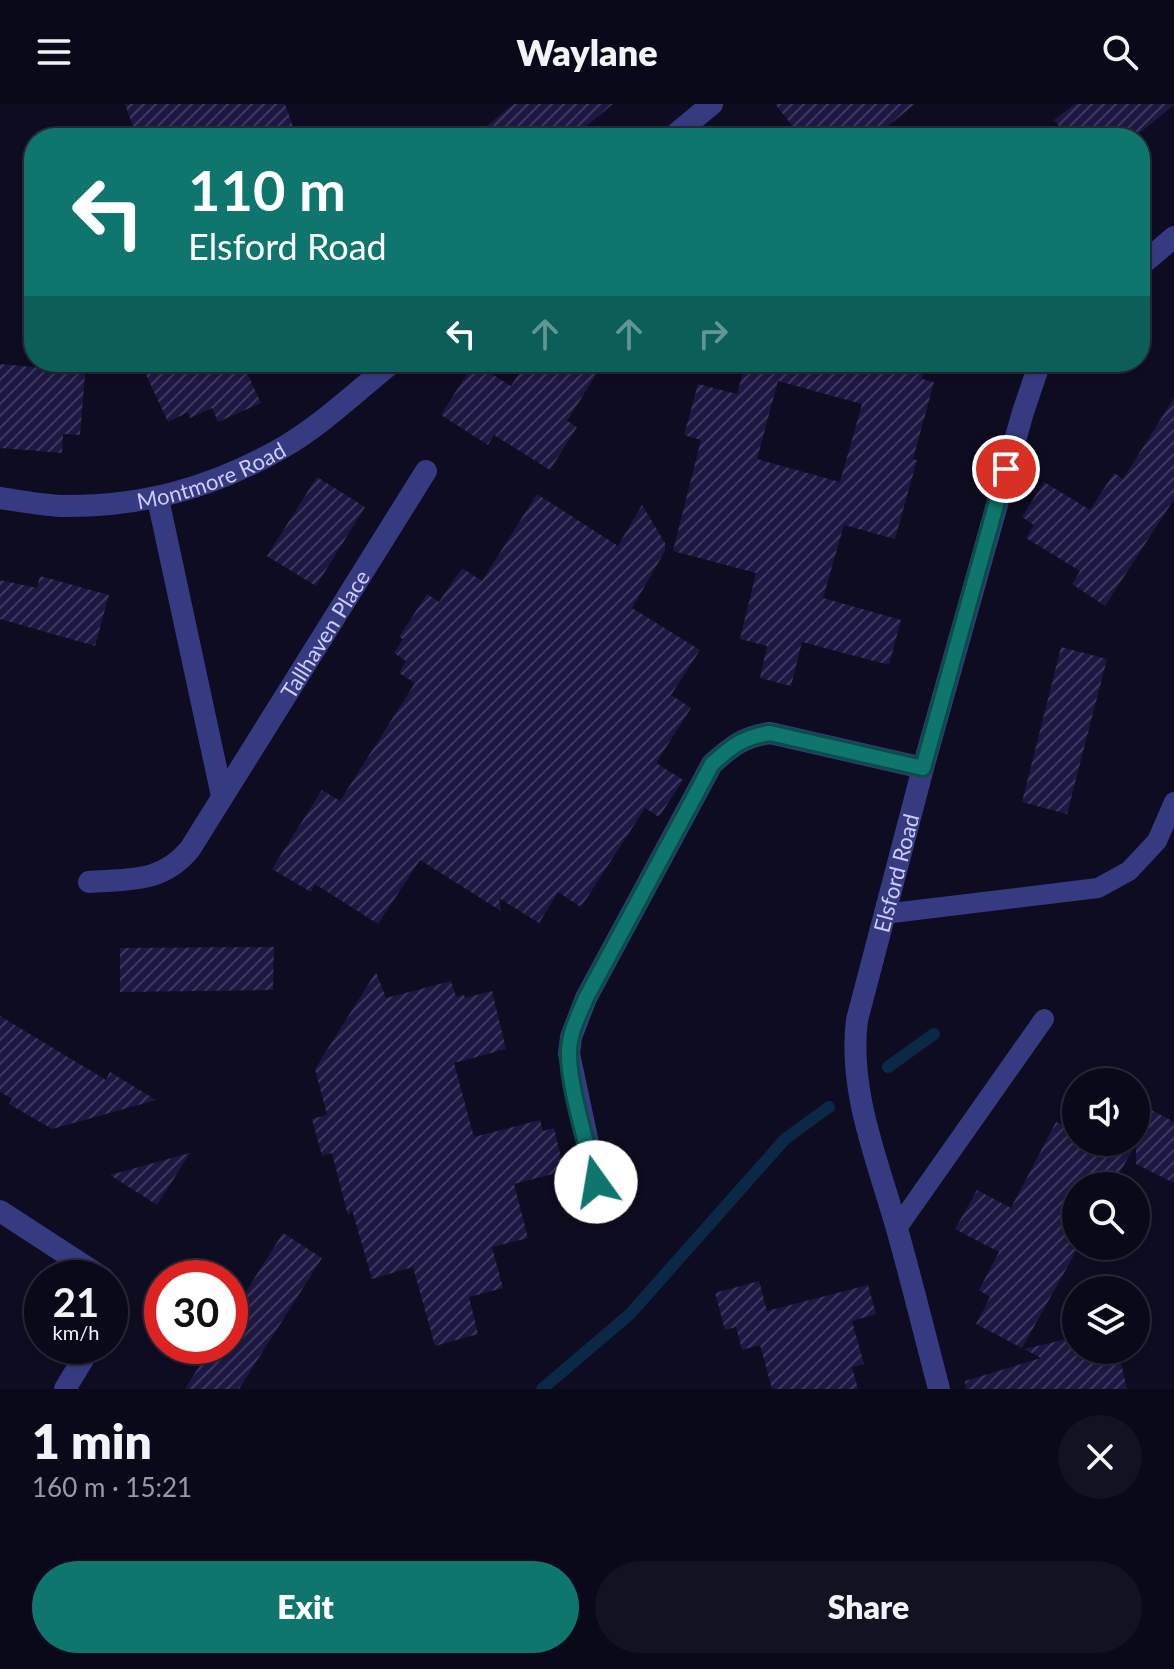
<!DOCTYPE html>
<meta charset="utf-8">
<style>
body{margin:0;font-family:Lato,sans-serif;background:#131222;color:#f1f3f6;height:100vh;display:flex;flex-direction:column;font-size:30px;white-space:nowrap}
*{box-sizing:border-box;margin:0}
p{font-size:26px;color:#999aa2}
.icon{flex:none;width:44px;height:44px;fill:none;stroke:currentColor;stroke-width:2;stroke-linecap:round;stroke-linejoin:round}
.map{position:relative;height:1285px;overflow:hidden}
.drawer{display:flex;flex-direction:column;background:#0a0919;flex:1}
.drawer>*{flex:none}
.top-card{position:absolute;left:24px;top:24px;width:1126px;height:244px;border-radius:32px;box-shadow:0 2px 6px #0004,0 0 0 2px #2a2a38;background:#0f766e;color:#fff;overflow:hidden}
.controls{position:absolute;left:1062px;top:964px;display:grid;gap:16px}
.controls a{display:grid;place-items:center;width:88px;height:88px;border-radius:50%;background:#0a0919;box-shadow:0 2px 6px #0004,0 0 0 2px #2a2a38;font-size:40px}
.speed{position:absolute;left:24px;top:1156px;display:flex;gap:16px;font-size:40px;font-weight:700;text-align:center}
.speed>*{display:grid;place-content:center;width:104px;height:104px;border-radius:50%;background:#0a0919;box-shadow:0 2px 6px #0004,0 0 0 2px #2a2a38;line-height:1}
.speed small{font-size:20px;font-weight:400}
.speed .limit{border:12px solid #d22;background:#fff;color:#111}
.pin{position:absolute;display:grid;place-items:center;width:68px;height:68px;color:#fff;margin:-34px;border:4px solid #fff;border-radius:50%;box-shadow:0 2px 8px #0007}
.me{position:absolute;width:88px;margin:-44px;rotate:347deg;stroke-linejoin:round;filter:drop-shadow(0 0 6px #0008)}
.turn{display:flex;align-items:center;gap:28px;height:168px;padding:0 32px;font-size:36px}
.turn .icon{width:104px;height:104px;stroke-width:2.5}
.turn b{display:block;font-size:56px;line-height:68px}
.lanes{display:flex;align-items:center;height:76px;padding:0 32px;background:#0003;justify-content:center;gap:40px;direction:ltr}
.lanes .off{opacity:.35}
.round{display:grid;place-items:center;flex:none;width:84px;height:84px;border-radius:42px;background:#131222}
.head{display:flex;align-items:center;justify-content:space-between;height:136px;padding:0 32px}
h1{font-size:48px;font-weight:800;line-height:60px}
.button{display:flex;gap:16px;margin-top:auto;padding:16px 32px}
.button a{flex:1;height:92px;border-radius:48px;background:#0f766e;color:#fff;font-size:32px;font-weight:800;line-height:92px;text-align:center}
.button a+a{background:#131222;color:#f1f3f6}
header{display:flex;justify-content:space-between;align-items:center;height:104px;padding:0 32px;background:#0a0919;font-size:36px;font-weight:800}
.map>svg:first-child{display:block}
</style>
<header><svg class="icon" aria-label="menu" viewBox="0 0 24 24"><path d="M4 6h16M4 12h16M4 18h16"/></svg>Waylane<svg class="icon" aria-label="search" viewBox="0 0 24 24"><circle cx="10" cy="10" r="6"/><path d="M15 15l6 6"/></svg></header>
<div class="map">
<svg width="1174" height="1285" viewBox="0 0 1174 1285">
<defs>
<pattern id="building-hatch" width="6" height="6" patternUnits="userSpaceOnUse" patternTransform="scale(2)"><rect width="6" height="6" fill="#1c1842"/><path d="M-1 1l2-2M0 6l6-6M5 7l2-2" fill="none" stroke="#3c385e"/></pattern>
</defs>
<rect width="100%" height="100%" fill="#0e0c21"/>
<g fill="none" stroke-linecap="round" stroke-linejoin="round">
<!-- stream -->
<path stroke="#0b2846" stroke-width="12" d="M888,963L934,930
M542,1285L630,1210L785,1035L829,1003"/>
</g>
<!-- building -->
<path fill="url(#building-hatch)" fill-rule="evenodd" d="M125,0H285L297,34H137Z
M514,0H613L572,34H471Z
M775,0H915L873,34H802Z
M1075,0H1174V1L1133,34H1069L1054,16Z
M44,258H86L80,331L63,330L62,349L0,344V260L44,264Z
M140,258H242L261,299L218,318L212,304L190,314L188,308L168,318Z
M526,258H604L567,317L577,323L550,366L494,331L488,341L441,311L474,259L511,282Z
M746,258H927L922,275L934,278L913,355L917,356L895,435L844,421L823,494L901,516L889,561L802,538L791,582L760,574L767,542L740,535L756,469L673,447L701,336L684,331L698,280L737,290ZM778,277L862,300L840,378L757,355Z
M1174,294V395L1105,502L1072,480L1080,467L1026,434L1034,421L1022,413L1044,378L1090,406L1114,369L1123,375Z
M317,373L365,403L316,482L267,452Z
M537,390L618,442L642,401L665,439V447L632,504L700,546L671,591L691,604L656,659L683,676L659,713L645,704L581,803L558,788L539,819L499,794L501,807L420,756L378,820L315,780L311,788L272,765L322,686L340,697L415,579L399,569L406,557L394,549L403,535L399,533L427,490L439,498L462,464L482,477Z
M40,472L109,491L95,542L0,515V476L37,484Z
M1061,543L1107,555L1067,710L1022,698Z
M274,843L273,886L120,888V844Z
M376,868L386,894L451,877L456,893L464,891L465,894L492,887L506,945L454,959L474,1033L540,1016L543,1027L554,1024L564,1067L514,1080L528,1134L492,1143L503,1184L469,1193L478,1230L435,1242L413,1163L372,1175L352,1106L348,1112L332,1049L322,1052L312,1015L327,1011L315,965Z
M0,912L106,976L110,968L156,996L52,1025L9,1000L12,995L0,988Z
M1076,998V1038H1136V998L1174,1018V1079L1136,1060V1040L1112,1082H1076V1142H1079L1022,1244L976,1220L990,1193L979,1186L999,1148L955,1125L977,1086L1011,1104L1056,1018L1064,1021Z
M190,1049L157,1101L110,1071Z
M283,1129L322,1154L239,1285H185L212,1242H230V1213Z
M759,1177L767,1207L868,1181L876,1210L852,1217L864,1260L852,1263L858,1285H772L760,1241L742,1246L736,1223L725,1226L715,1189Z
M1076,1233V1246H1118L1127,1285H966L965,1277L1041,1254L1024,1245Z"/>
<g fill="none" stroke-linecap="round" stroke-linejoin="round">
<!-- service -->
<path stroke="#363b81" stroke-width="20" d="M884,810L1098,784L1129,767L1157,737L1174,698
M897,1124L1044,915"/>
<!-- minor -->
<g stroke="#363b81" stroke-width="22">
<path d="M671,34L712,0"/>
<path d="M1140,162L1174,133"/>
<path id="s1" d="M0,394C20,397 41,401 61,402C142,403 212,384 282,344C322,321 357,287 393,258"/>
<path d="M158,395L222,692"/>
<path id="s2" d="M89,778C130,775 162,779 190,745L426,367"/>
<path d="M602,1104L569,950L571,933L586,894L712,660C732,642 743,633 770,629L923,664"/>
<path d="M0,1107L103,1174"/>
<path d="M110,1186L112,1199L110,1212"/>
<path d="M65,1285L91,1242"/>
<path id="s3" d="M939,1285C925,1232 912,1178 897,1125C878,1057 848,988 857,916L923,664L1023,308L1040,258"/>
</g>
</g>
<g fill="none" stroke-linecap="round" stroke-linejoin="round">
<!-- route casing -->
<g stroke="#0a4d48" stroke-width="20">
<path id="route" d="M596,1078C588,1043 568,981 569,948C569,929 579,911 586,894L712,660C732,642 743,633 770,629L923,664L1006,365"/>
</g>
<!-- route -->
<use href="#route" stroke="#0f766e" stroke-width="14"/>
</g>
<g text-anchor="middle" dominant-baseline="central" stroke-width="7" stroke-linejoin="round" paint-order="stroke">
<!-- street labels -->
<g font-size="22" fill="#cdccff" stroke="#0e0c21">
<text stroke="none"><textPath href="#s1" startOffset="216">Montmore Road</textPath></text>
<text stroke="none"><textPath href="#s2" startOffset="364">Tallhaven Place</textPath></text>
<text stroke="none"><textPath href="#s3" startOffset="532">Elsford Road</textPath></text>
</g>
</g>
</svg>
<div class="controls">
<a><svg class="icon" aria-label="sound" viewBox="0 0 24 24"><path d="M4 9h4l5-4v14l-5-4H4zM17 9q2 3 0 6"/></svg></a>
<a><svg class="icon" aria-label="search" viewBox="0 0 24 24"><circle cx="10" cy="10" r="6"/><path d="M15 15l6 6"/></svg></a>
<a><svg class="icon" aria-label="layers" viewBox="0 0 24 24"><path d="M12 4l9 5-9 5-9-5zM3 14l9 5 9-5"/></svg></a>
</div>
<div class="speed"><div>21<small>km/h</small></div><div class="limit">30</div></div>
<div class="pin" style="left:1006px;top:365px;background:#d93025"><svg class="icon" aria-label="arrive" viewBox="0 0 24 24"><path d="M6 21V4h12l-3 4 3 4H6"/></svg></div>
<svg class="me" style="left:596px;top:1078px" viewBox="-20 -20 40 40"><circle r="19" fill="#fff"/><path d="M0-13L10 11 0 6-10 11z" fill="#0f766e"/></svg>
<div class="top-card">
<div class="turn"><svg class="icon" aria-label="left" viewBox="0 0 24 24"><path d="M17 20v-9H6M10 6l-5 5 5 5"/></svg><div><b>110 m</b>Elsford Road</div></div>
<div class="lanes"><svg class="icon" aria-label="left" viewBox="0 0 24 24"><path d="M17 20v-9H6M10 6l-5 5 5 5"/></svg><svg class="icon off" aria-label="ahead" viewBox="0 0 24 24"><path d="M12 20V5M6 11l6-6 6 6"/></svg><svg class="icon off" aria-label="ahead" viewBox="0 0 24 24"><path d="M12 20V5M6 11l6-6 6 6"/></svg><svg class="icon off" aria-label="right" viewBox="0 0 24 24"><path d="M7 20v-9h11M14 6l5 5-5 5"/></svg></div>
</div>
</div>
<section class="drawer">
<div class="head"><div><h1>1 min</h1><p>160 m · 15:21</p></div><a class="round"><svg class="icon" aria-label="close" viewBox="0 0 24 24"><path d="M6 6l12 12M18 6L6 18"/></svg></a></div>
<div class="button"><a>Exit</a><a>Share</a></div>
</section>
